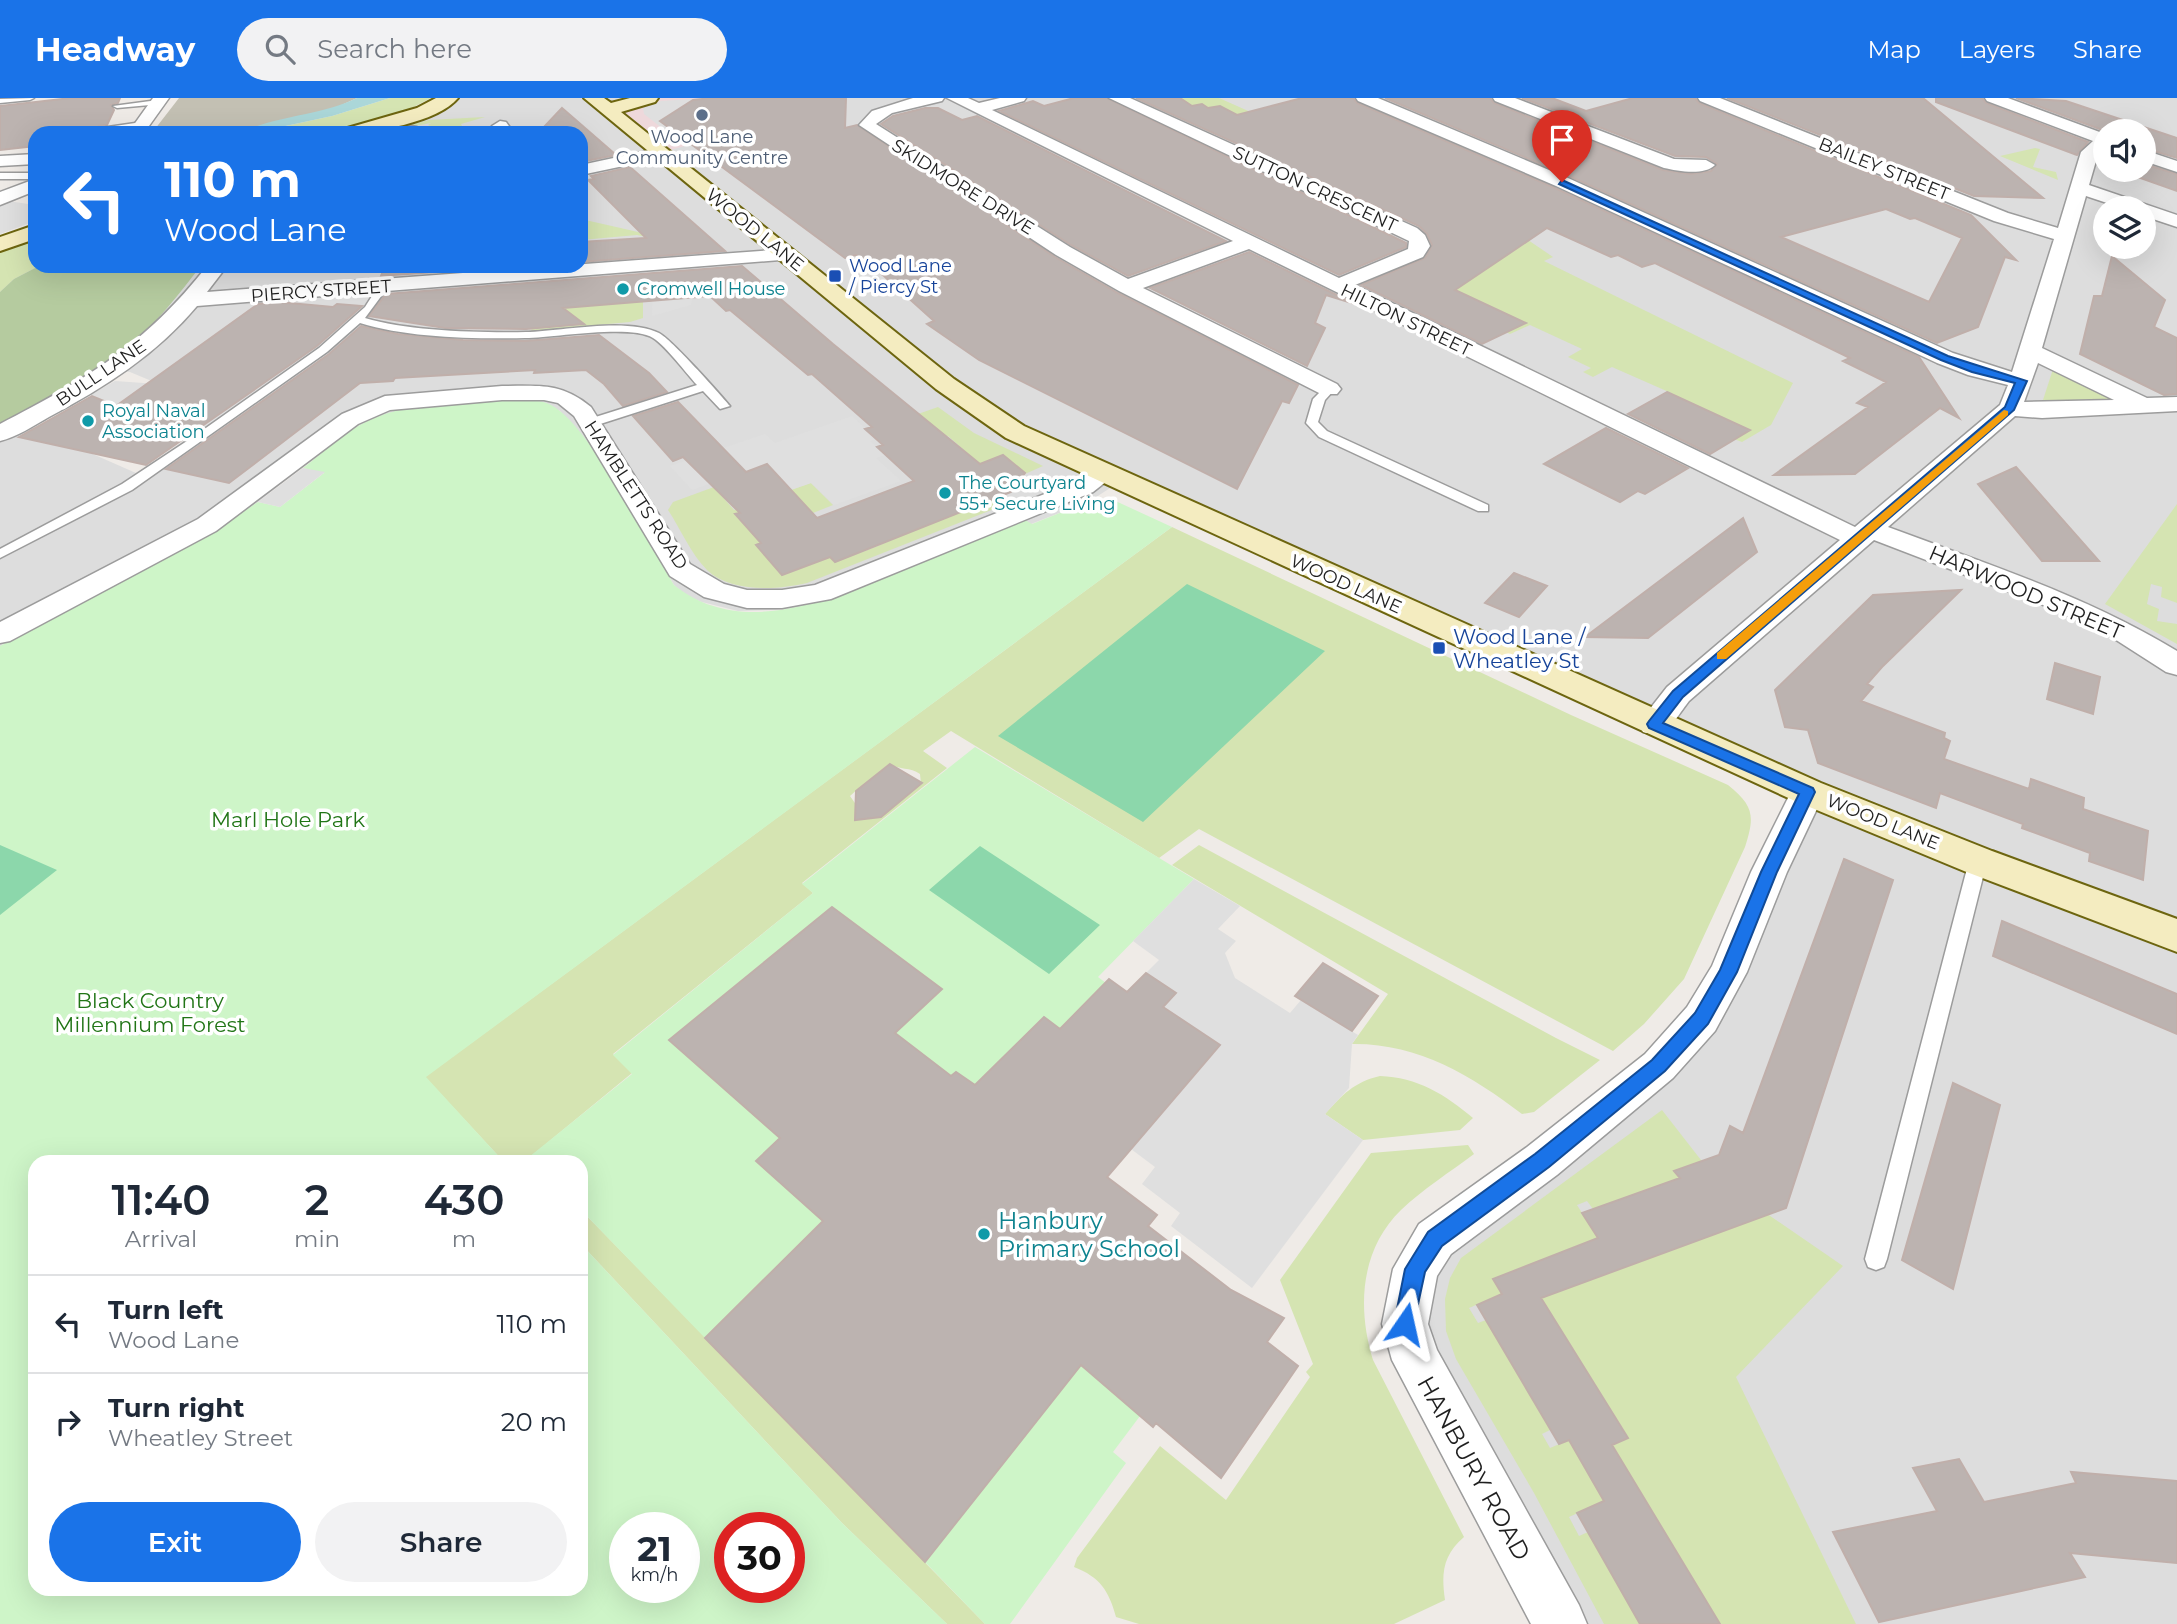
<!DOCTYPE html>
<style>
body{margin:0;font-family:Montserrat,sans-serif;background:#f2f2f3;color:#1f2937;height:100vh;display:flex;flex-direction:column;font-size:26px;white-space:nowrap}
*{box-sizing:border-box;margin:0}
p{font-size:23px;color:#747a83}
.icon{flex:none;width:38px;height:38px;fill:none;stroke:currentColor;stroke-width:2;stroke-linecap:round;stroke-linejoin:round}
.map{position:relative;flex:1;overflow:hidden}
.sheet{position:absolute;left:28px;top:1057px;width:560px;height:441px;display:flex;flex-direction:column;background:#fff;border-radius:21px;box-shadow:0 7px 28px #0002}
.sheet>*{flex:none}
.top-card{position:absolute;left:28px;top:28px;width:560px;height:147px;border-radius:21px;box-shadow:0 7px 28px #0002;background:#1a73e8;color:#fff;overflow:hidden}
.tools{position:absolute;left:2093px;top:21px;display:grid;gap:14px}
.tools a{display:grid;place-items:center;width:63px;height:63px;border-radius:50%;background:#fff;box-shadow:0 7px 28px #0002;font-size:35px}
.speed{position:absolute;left:609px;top:1414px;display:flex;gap:14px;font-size:35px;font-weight:700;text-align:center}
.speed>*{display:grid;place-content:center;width:91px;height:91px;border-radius:50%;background:#fff;box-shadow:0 7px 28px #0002;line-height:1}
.speed small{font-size:18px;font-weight:400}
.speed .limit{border:10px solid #d22;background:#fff;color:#111}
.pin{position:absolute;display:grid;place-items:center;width:60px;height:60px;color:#fff;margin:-72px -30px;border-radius:50% 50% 50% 0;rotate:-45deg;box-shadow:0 0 7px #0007}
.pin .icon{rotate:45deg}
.me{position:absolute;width:77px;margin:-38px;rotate:11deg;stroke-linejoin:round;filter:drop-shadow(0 0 5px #0008)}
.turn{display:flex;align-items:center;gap:24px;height:147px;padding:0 21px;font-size:32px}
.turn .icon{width:91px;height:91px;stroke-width:2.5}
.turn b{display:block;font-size:49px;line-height:60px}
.eta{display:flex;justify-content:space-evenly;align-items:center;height:119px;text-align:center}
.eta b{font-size:42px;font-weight:600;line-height:49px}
.action{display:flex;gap:14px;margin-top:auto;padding:14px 21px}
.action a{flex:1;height:80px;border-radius:42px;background:#1a73e8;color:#fff;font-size:28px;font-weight:600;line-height:80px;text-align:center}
.action a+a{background:#f2f2f3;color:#1f2937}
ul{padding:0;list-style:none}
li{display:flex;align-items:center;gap:21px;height:98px;padding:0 21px;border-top:2px solid #e0e1e3}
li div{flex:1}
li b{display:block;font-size:26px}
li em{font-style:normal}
header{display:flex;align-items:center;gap:42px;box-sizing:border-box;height:98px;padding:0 35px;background:#1a73e8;color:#fff}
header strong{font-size:33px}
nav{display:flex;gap:38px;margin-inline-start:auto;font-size:24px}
.search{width:490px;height:63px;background:#f2f2f3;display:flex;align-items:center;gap:18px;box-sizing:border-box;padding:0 24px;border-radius:38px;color:#747a83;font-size:26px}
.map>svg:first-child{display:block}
</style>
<header>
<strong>Headway</strong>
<div class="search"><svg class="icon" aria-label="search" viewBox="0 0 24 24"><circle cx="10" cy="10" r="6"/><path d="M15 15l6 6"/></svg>Search here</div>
<nav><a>Map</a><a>Layers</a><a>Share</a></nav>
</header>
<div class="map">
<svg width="2177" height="1526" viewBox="0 0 2177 1526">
<rect width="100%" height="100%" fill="#efebe7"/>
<!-- residential -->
<path fill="#ddd" fill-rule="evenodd" d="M449,0H2177V1526H1560L1416,1262V1171L1659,968L1807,694L1121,383L1090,403L1031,426L1025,422L819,506L776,512L738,513L702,504L687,498L674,487L610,378L583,339L559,312L380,318L350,332L258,404L206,438L0,548V147L35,133V168H581V35H351L391,25ZM2105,33H2144V72H2105ZM2105,110H2144V149H2105ZM112,271L130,274L226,314L136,375L22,325Z"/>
<!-- commercial -->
<path fill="#eed8db" d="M634,0H707L711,10L745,31L660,55L601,7Z"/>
<!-- construction -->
<path fill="#c3c0b3" d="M179,0H357L335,10L240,35H145L155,31Z"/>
<!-- grass -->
<path fill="#d5e4b2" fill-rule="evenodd" d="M390,0H431L402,15L323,35H253L332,18Z
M1135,0H1156L1171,10L1204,8H1192L1180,0H1219L1273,24L1217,37Z
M485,19L461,26L462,28L419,35L433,29L428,27L431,25L378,35L429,22Z
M2035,50L2040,51L2033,69L2056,74L2058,82L2000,58Z
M1384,72L1496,120L1553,159L1544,163L1793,285L1771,327L1742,344L1734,341L1749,332L1686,303L1667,313L1671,295L1612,269L1593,279L1583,274L1591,270L1568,259L1582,251L1530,227L1510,236L1385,177L1421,162L1437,148L1425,131L1333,90Z
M581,121L660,139V142L637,137L581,142Z
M35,139V168H39L14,181L0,194V154Z
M540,195L643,203V220L630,224L531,233Z
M2054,268L2112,299L2110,302H2043Z
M938,309L974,335L1043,368L1025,376L1003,358L973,369L975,362L948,338L940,341L942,335L918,316Z
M811,385L833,407L808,417L785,394Z
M714,389L734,412L740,410L743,413L735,417L761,445L756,447L783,477L830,459L835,464L878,448L985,396L999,409L807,485C777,492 731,495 707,472C691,456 680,430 668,412L673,404Z
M2177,406V505L2161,499L2162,489L2151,486L2147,506L2159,511L2157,523L2177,526V546L2105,506Z
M1172,429L1571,617L1728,687C1754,708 1755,718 1745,749L1684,881L1644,926L1613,953L1199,731L1159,760L951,633L923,653L947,670L802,785L813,795L613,956L632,975L530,1059L534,1064H504L425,979ZM889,666C900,672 910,669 920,676L921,686L891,700V711L881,719L866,721L850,698L859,690L884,680L878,675Z
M1199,747L1556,940L1600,962L1534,1014L1522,1016C1471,977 1417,945 1352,946L1388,896L1172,767Z
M1380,978C1417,979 1446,997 1473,1020L1460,1032L1363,1042L1325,1016C1342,997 1354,984 1380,978Z
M1662,1012L1715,1080L1843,1168L1736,1279L1856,1526H1720L1624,1368L1592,1382L1604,1403L1569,1419L1579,1438L1588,1434L1640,1526H1604L1534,1395L1456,1261L1446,1233L1445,1201L1450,1180L1461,1160ZM1687,1068L1710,1100L1745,1125L1603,1177L1584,1146L1598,1140L1577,1107L1587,1103L1593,1111L1680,1080L1674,1073ZM1522,1169L1628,1339V1340L1597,1354L1585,1335L1550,1350L1542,1336L1550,1332L1486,1222L1478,1225L1469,1210L1502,1196L1493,1181Z
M1468,1047L1474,1056C1450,1074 1423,1091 1401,1112C1360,1152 1357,1210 1373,1262L1464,1439C1443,1457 1441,1475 1445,1502L1394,1526H1139L1116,1519C1109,1493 1100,1479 1074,1469L1077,1460L1160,1348L1226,1402L1310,1279L1306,1274L1313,1266L1280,1182L1371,1055Z
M581,1112L985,1526H947L842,1425L581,1146Z"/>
<!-- forest -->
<path fill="#b5cb9f" d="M39,168H201C180,194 159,223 133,245C94,278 45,302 0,326V194L14,181Z"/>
<!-- park -->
<path fill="#cef5c8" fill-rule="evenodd" d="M519,302C530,302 541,302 551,307C589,326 650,447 674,487C744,543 835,499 906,470C946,454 986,438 1025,422L1032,426L1090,403L1109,400L1172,429L426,979L504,1064H35V1491H581V1146L842,1425L947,1526H0V548L206,438L258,404L280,409L324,375L303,370C319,358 334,343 350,333C398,301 464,303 519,302ZM625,1430H684V1489H625ZM730,1430H789V1489H730Z
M975,649L1194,781L1098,879L1106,885L1060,931L1043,919L975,988L956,974L951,978L855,971L942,891L893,854L883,862L832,809L669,942L780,1040L756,1063L839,1106L784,1161L793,1171L765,1180L705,1240L581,1112V1064H534L529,1059L632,976L613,957L813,795L802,786Z
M1030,1224L1140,1318L1113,1354L1126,1365L1010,1526H985L925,1464L1057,1297Z"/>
<!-- pitch -->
<path fill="#8cd7ab" d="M1187,486L1325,553L1143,724L998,638Z
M0,747L57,772L0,817Z
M980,748L1100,827L1049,876L929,792Z"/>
<!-- parking -->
<path fill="#dfdfdf" d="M707,0L708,2L690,4L670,17L689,43L681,45L644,16L643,10L661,3Z
M8,103L35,107V123L0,136V107Z
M697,171L691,207L652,218L653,175Z
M115,283L158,286L227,314L191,340L160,345L138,319L90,297Z
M852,318L876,341L870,343L885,357L876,360L901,383L834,407L811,385L785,394L767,366L692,392L670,368L765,336L775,345Z
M303,370L325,374L280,409L258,404Z
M1194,781L1240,808L1218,831L1236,843L1225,855L1235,880L1290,915L1301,902L1358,937L1352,946L1349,990L1325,1016L1363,1042L1252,1190L1171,1128L1180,1115L1142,1086L1155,1069L1131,1051L1220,948L1163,909L1176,895L1146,875L1159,862L1133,843Z"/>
<!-- water -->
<path fill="#abd7d9" d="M357,0H390L332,18L253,35H240C277,17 320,18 357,0Z"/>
<!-- building -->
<path fill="#bcb3b0" stroke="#c0afaa" stroke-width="2" fill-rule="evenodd" d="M71,0H120L118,5L111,7L114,12L107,27L99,28L102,35H35V48L0,52V8Z
M711,0H846L845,30L857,27L1055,159L1118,195L1298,287L1289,305L1282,303L1237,391L979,262L927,226L934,223L884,178L856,157L845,160L660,23L693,2Z
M1074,0H1107L1406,145V149L1339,177L999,13L1033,3L1044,8Z
M1136,0H1180L1192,8L1202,6L1208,10L1220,8L1237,17L1302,0H1353L1357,5L1555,90L1919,259L1959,320L1940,310L1855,376L1774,377L1868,309L1857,305L1886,284L1843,263L1850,260L1655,165L1642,169L1618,157L1611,159L1547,130L1455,192L1526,225L1482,246L1361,187L1425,160L1432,147L1427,136L1419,128Z
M1385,0H1490L1494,5L1663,72L1690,76L1711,73L1717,66L1706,59L1675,58L1522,0H1552L1586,13L1633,0H1695L1699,5L1971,117L2016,162L2005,159L1978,229L1937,245L1569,78ZM1886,111L1910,121L1915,120L1962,140L1929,204L1781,139Z
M1727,0H1923L2043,100L1974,98Z
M1936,0H1982L1986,5L2088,44L2077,57L1936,4Z
M2016,0L2066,3L2177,40V60L2144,50V33H2105Z
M562,10L616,57L581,64V35H550L544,29Z
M925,10H938L962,22L977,18L1226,143L1128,178L1071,147L881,26L893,18Z
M2144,66L2177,76V93L2118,72H2144Z
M630,69L725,153L581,164V144L646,140L588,82L594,81L591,78Z
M1249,154L1355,206L1326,197L1315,225L1325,230L1307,268L1150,190Z
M2112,158L2165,202L2154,229L2177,240V296L2164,297L2080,256L2094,198H2102Z
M385,168H522L381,178Z
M742,168L833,246L980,366L1003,357L1025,375L1011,394L835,464L830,459L782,477L756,447L761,445L735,416L740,415L683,359L673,363L633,318L678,304L746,374L767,366L817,420L914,383L877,349L883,347L865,331L872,329L812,276L808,277L730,212L726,213L710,198L563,210L584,226L526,231L445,230L369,218L386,196Z
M278,204L333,209L337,206L362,208L317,248L146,367L19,339L92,298L116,308L258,206Z
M361,228L398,236L463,242L525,243L599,237L649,275L667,294L623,308L604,286L586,272L534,275L535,272L395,280L393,283L360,285L229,385L166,371L329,256Z
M1667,294L1750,332L1710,356L1628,316Z
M1606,330L1688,370L1645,396L1638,393L1620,404L1544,366Z
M2016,369L2099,463H2042L1978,386Z
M1743,420L1757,454L1648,540L1585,539Z
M1514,475L1547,488L1519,519L1485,505Z
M1961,492L1882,569L1867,586L1873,589L1861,603L1945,635L1944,640L1950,643L1944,661L2029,691L2031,681L2084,700L2083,711L2148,733L2143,782L2089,763L2090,755L2022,730L2023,726L1940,695L1936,710L1818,665L1808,632L1785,629L1775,592L1873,497Z
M2055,565L2100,579L2093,616L2047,601Z
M890,666L922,685L881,719L855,722L856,693Z
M1844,761L1893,782L1786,1110L1541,1200L1628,1340L1612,1347L1720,1526H1640L1577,1415L1604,1403L1569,1342L1559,1346L1477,1207L1502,1196L1493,1181L1598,1140L1582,1115L1680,1080L1674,1073L1719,1057L1730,1028L1743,1035Z
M832,809L942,891L895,935L951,978L956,974L975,987L1044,919L1060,931L1109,881L1127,894L1146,875L1176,895L1163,909L1220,947L1107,1079L1157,1117L1148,1128L1231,1192L1284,1220L1267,1244L1298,1268L1221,1380L1156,1325L1153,1329L1081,1267L925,1464L705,1240L823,1123L756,1063L780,1040L669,942Z
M2002,823L2177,896V936L1993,858Z
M1323,865L1378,898L1352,933L1295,898Z
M1953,985L2000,1007L1953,1191L1902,1162Z
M1959,1361L1984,1404L2076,1385L2071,1374L2177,1383V1465L2070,1455L2085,1479L1879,1524L1833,1434L1937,1413L1913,1370Z"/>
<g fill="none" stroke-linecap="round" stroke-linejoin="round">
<!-- lane casing -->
<g stroke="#9c9c9c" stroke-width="3">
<path id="lane" d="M34,0L30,2L0,5V1Z
M158,2L161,6L117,10L113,8Z
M142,24L145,28L105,33L101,30Z
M0,75H35V81H0Z
M383,186L388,189L365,220C408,233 480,235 526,234C561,233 628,219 659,235C671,241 719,295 730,308L720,311L703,293L594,328H586V322L697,287C685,274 667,249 653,240C630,226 554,240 525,240C474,241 408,240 360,225L327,254L132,392L0,460V451L122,386L196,337L319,250L365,209L379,187Z
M1325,289L1335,291L1325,302L1318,324L1327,333L1488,407V413H1478L1319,339L1306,325L1313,301Z
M1978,756L1984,758L1987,763L1887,1161L1884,1169L1876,1172L1868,1169L1865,1161L1969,763L1972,758Z"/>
</g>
<!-- street casing -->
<g stroke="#9c9c9c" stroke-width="3">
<path id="street" d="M153,0H169L144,35H128Z
M913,0H944L942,3L892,15L876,26L1070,149L1128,181L1233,143L947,0H968L979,5L1000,0H1026L1024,3L992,12L1339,180L1408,151L1409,143L1109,0H1130L1417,130L1425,137L1430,148L1423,159L1355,187L1855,429L2000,307L2008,287L1968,277L1937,265L1556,88L1358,3L1356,0H1378L1568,80L1953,255L2012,274L2054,141L1994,123L1700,3L1698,0H1720L2008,115L2058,130L2081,54L2093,43L1987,3L1985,0H2008L2105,36V51L2098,56L2089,87L2177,117V129L2144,118V110H2122L2086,98L2042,250L2147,300L2177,299V313L2042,320L2015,318L1888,429C1987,466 2087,498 2177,553V577L2166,574L2113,540L2051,510L1874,442L1689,603C1675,621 1667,641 1643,634L1638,626L1667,589L1840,442L1249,151L1143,190L1337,286L1341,291L1337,296H1321L1119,193L1056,157L859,27L872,13ZM2038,265L2114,302L2024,304Z
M1493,0H1515L1674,61L1706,62L1715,67C1704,78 1678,73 1664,70L1495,3Z
M500,23L506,24L514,35H497L492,28Z
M411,28L417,29L418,35H385L387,31Z
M660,50L666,51L669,55L666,59L581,77V67Z
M2144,52L2177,63V74L2144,63Z
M35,56V66L0,68V58Z
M35,81V93L0,107V94Z
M786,151L793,153L796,157L793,161L197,208C157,256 104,290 49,319C33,328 17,339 0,343V326C87,281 145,247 207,168H227L207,194Z
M502,288C539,288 561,284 591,309L690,466L724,486L747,492H782L815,487L1075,384C1088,375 1097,366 1113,370L1117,375L1093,394L831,501L782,510H747L704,499L670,478L574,318L558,305L544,302H502L390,312L358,326L216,433L10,543L0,545V524L198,421L342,316L385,298Z
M1808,682L1820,685L1825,694L1787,774L1747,874L1715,933L1673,980L1557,1077L1451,1156L1437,1178L1428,1226L1437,1252L1579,1507L1587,1526H1531L1392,1262L1382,1226L1393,1171L1419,1126L1527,1049L1645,956L1687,909L1712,868L1751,774L1791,694L1796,685Z"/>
</g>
<!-- secondary casing -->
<g stroke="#6d650f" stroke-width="4">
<path id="secondary" d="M436,0H458C437,25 373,35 342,35L344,31L417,10Z
M584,0H604L611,5L630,0H658L655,4L621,14L954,281L1024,328L1821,685L1992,753L2177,821V854L1964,773L1795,703L1006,340L936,291Z
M35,127V141L0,153V139Z"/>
</g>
<!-- lane -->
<use href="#lane" fill="#fff" fill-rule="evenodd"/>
<!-- street -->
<use href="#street" fill="#fff" fill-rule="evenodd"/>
<!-- secondary -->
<use href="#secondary" fill="#f4ecc0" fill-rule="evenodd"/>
</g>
<!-- route -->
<path fill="#1a73e8" stroke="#114b97" stroke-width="2" d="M1562,82L1948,258L2027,283L2014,312L1683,599L1663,625L1813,690L1815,694L1777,774L1737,874L1708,926L1665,973L1549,1069L1442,1148L1425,1174L1412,1234L1405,1237L1397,1234L1394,1226L1405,1171L1428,1134L1535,1056L1652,962L1695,915L1720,872L1761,774L1799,696L1649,630L1647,626L1649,623L1673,593L2005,309L2015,285L1972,274L1941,262L1559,86Z"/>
<!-- slow -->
<path fill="#f59e0b" d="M2004,312L2008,313V317L1726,561H1717V555Z"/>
<!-- markers -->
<circle fill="#5c6f8a" stroke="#fff" stroke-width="2.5" cx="702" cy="17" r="7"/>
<g fill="#1a4fb4" stroke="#fff" stroke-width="2.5">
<rect x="828" y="171" width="14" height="14" rx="3.5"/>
<rect x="1432" y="543" width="14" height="14" rx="3.5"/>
</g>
<g fill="#0f9aa8" stroke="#fff" stroke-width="2.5">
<circle cx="623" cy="191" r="7"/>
<circle cx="88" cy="323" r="7"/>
<circle cx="945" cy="395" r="7"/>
<circle cx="984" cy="1136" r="7"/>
</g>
<g text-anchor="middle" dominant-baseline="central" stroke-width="7" stroke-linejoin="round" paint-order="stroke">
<!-- far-service labels -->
<g font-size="18" fill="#4e5e75" stroke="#fff">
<text x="702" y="39">Wood Lane<tspan x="702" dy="21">Community Centre</tspan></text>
</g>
<!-- far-street labels -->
<g font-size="18" fill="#1f1f1f" stroke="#fff">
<text transform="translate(1884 71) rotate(22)">BAILEY STREET</text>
<text transform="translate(963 89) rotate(32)">SKIDMORE DRIVE</text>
<text transform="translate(1315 91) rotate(25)">SUTTON CRESCENT</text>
<text transform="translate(755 132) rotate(39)">WOOD LANE</text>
<text transform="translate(321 193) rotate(-4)">PIERCY STREET</text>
<text transform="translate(1406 222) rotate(26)">HILTON STREET</text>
<text transform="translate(101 275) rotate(-34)">BULL LANE</text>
<text transform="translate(636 397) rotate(57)">HAMBLETTS ROAD</text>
<text transform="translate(1346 486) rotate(24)">WOOD LANE</text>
<text transform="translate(1883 724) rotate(22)">WOOD LANE</text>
</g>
<!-- far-transit labels -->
<g font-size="18" fill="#164399" stroke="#fff" text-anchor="start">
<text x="849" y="168">Wood Lane<tspan x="849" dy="21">/ Piercy St</tspan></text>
</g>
<!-- far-culture labels -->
<g font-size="18" fill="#0d838f" stroke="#fff" text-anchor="start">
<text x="637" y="191">Cromwell House</text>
<text x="102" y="313">Royal Naval<tspan x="102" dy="21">Association</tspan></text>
<text x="959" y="385">The Courtyard<tspan x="959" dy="21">55+ Secure Living</tspan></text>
</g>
<!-- street labels -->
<g font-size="21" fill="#1f1f1f" stroke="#fff">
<text transform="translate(2026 494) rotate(23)">HARWOOD STREET</text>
</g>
<!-- transit labels -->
<g font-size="21" fill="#164399" stroke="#fff" text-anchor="start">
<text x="1453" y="538">Wood Lane /<tspan x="1453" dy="24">Wheatley St</tspan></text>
</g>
<!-- park labels -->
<g font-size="21" fill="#217516" stroke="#fff">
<text x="288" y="721">Marl Hole Park</text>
<text x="150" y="902">Black Country<tspan x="150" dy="24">Millennium Forest</tspan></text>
</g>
<!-- near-culture labels -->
<g font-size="24" fill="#0d838f" stroke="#fff" text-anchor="start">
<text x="998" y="1122">Hanbury<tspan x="998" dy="28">Primary School</tspan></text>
</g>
<!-- near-street labels -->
<g font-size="24" fill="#1f1f1f" stroke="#fff">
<text transform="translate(1474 1370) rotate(61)">HANBURY ROAD</text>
</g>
</g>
</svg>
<div class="tools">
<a><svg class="icon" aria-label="sound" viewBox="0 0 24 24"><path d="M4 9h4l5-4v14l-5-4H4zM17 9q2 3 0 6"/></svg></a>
<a><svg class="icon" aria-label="layers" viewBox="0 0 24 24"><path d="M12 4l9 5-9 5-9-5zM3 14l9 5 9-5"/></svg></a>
</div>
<div class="speed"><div>21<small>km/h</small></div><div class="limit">30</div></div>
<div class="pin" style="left:1562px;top:84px;background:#d93025"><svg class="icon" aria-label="arrive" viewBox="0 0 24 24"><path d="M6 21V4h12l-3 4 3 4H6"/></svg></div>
<svg class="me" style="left:1405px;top:1226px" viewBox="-20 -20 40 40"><path d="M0-17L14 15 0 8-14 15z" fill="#1a73e8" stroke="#fff" stroke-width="4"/></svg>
<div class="top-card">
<div class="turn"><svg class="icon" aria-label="left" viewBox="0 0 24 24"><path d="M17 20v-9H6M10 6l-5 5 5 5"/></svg><div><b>110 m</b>Wood Lane</div></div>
</div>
<section class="sheet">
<div class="eta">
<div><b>11:40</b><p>Arrival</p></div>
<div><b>2</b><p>min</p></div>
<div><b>430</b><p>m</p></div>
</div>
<ul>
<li><svg class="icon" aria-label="left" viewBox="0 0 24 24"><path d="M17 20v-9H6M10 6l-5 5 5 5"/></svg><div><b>Turn left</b><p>Wood Lane</p></div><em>110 m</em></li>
<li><svg class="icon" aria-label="right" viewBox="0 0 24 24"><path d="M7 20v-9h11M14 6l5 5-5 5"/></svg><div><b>Turn right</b><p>Wheatley Street</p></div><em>20 m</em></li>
</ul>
<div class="action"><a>Exit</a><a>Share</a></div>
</section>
</div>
